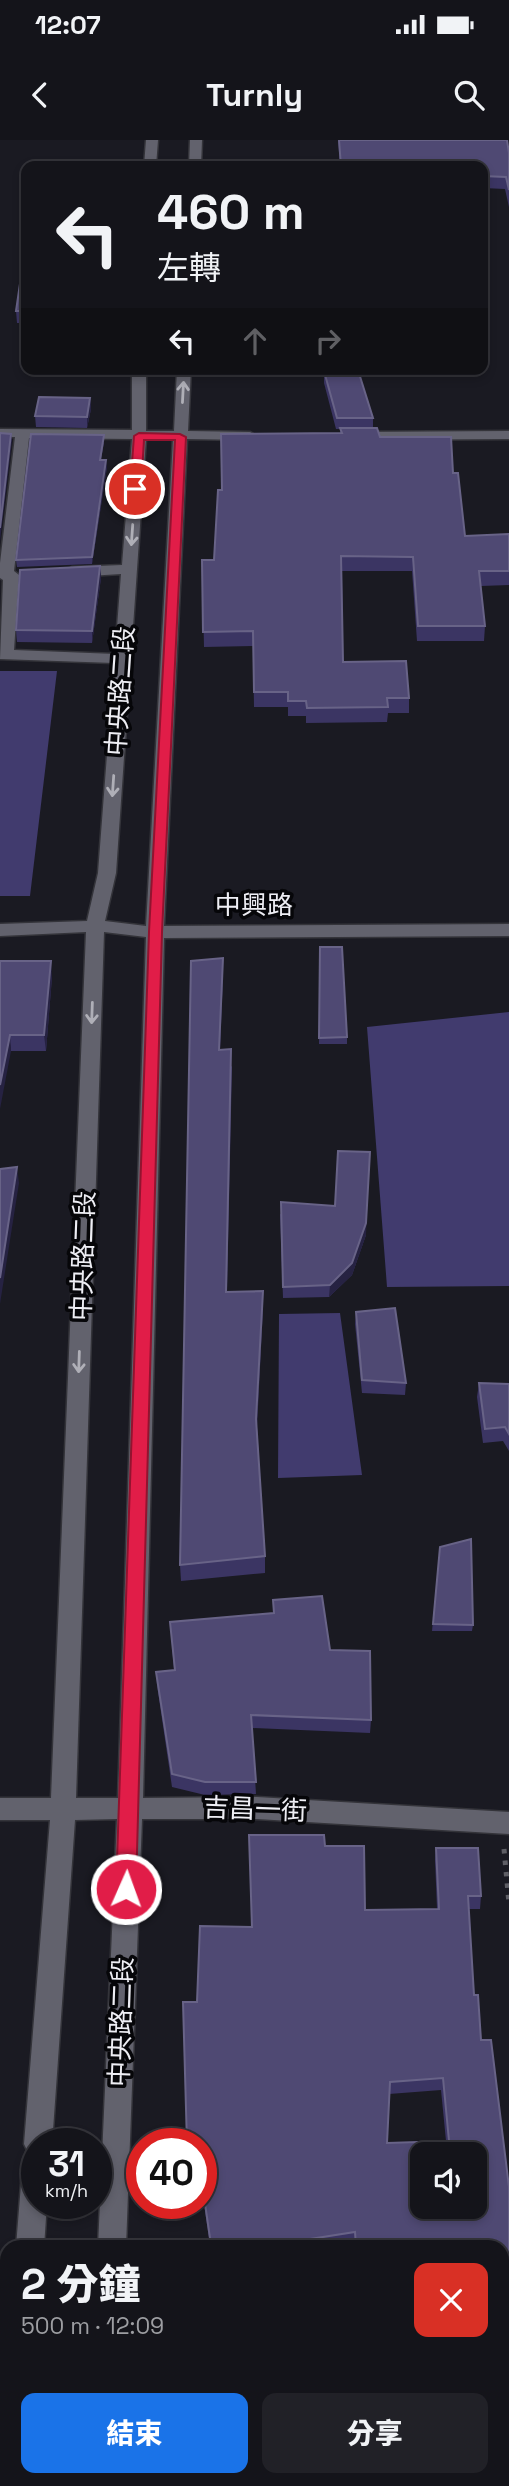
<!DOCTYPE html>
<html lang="zh-TW">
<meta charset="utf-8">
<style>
body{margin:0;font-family:"Space Grotesk","Noto Sans TC",sans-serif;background:#212127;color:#f1f3f6;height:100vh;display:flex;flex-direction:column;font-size:26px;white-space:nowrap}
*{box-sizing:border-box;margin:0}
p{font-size:23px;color:#9d9ea2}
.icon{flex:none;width:38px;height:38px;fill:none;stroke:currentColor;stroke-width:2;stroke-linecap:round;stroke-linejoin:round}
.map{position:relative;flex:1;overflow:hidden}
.sheet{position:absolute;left:0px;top:2100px;width:509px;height:247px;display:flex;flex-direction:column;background:#14141a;border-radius:21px 21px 0 0;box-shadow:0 4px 10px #0003,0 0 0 2px #333339}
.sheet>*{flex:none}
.hud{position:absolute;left:21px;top:21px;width:467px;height:214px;border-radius:14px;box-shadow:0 4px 10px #0003,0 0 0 2px #333339;background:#14141a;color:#f1f3f6;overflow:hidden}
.controls{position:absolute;left:410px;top:2002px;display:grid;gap:14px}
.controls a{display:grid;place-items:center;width:77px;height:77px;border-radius:14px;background:#14141a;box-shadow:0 4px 10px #0003,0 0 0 2px #333339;font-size:35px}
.speed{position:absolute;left:21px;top:1988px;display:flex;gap:14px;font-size:35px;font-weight:700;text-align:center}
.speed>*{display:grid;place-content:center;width:91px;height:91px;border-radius:50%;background:#14141a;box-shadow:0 4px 10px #0003,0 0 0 2px #333339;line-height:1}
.speed small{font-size:18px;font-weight:400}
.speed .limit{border:10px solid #d22;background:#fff;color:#111}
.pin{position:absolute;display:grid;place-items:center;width:60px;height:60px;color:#fff;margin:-30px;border:4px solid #fff;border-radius:50%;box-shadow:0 2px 7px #0007}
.me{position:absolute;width:77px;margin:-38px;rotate:2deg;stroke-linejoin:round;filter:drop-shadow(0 0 5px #0008)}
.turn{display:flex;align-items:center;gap:24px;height:147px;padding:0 21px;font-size:32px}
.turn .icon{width:91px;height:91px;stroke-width:2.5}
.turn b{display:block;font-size:49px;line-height:60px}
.lanes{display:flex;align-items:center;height:66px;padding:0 21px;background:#0003;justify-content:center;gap:35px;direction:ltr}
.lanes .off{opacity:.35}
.round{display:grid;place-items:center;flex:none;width:74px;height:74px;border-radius:14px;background:#212127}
.summary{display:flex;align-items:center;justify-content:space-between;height:119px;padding:0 21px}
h1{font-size:42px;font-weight:800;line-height:52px}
.button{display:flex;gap:14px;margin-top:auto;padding:14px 21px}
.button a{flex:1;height:80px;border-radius:14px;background:#1a73e8;color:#fff;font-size:28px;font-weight:800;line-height:80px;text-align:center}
.button a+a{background:#212127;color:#f1f3f6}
.status{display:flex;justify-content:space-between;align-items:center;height:49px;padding:0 35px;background:#14141a;direction:ltr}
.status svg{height:19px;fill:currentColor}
header{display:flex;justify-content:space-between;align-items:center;height:91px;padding:0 21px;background:#14141a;font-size:32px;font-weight:800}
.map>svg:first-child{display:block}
</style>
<div class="status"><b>12:07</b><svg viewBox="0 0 49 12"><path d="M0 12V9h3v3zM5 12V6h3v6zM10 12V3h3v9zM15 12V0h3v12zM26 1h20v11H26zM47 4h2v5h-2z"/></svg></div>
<header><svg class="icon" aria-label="back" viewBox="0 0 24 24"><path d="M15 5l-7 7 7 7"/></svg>Turnly<svg class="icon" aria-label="search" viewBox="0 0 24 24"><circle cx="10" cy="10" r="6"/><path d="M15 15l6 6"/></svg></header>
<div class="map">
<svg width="509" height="2346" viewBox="0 0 509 2346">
<rect width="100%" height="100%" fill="#1a1a22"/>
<!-- forest -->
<path fill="#413b6e" d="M0,531H57L30,756H0Z
M509,872V1146L387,1147L367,887Z
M340,1173L362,1335L278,1338L279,1174Z"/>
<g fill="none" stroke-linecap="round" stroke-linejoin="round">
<!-- minor casing -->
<g stroke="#34343a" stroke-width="3">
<path id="minor" d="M146,0H158L156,26H144Z
M190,0H202L201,26H189Z
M132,229H146V291H174L177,229H191L188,291L250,292L257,296L250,300L187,299L164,786L509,784V796L164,798L143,1658L257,1657L509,1672V1694L257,1679H142L126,2107H98L117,1679L75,1680L52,2004H37V2063H47L44,2107H16L23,2019L27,2010L24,2004L50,1680H0V1658H51L86,792L0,796V784L87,781L98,733L114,523L0,519L3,440L0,438V423L15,297H0V289L132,290ZM29,298L132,299L122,425L72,427L64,432L72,437L121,434L115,514L14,510L19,435L14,431ZM146,299H173L146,786L105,781L116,733ZM104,792L146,797L118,1658H76Z
M509,291V299L352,300L345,296L352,292Z
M7,2201V2231L0,2233V2203Z
M7,2328V2340H30V2346H0Z
M87,2340H117V2346H87Z"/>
</g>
<!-- path -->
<path stroke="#5e5e65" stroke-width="5" stroke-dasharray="4.5 7" stroke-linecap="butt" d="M504,1709L509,1764"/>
<!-- minor -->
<use href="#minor" fill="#62626d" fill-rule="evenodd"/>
</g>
<!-- wall -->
<path fill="#3b3563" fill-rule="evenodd" d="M338,0H507L509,13V67L505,49L483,48V26H340Z
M26,130V183H17L16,171Z
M324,231L373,278V288L380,297L453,333L465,396L509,394V445L481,446L485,486L484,501H417L412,431H342L343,522L409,558V573H388L387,582L306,583V576H288V567H254L253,506L204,507L202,420H214L222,350L340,293V289H336L324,243Z
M90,258L91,269L87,288L36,287L35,276Z
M104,302L101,320L107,327L92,424L17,427L16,420Z
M100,426L101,438L92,503L17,502L16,490Z
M320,807L347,897V904H319Z
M0,821L52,837L46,911H11Z
M223,835L220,910L232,927L227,1152L263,1168L257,1287L265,1416V1433L181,1441L180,1425Z
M280,1074L366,1095L352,1135L329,1157L283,1158Z
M356,1172L406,1243L405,1255L362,1253L355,1184Z
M479,1243L509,1244V1311L503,1301L483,1303L477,1257Z
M440,1407L473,1485L472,1491H432Z
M273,1460L330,1510L371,1580L370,1593L252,1588L256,1654L205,1655L172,1647L157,1545L156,1532L174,1530L170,1482L273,1473Z
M325,1706L365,1770L437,1769L435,1720L436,1708L481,1756L480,1769H469L474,1855L481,1900L509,2047V2148H503L509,2346H479L478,2340H502V2107H355V2103L331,2107H177L210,2105L201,2044V2004L197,1862L252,1787ZM441,1950L446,2001L387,2003L389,1954Z"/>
<!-- shaded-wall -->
<path fill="#262242" d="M90,258L91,269L87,288V277Z
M11,294L12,301L0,401V388Z
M106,320L107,327L92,424V417Z
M100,426L101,438L92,503V491Z
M223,818V835L219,928V910Z
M51,821L52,837L46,911L44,895Z
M10,895L11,911L0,969V945Z
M370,1012L366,1095L352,1135L329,1157L330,1145Z
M17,1027L19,1043L0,1164V1138Z
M263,1151V1168L256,1297V1279Z
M434,2340H469L446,2346H411Z"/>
<!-- building -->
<path fill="#4f4973" stroke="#686387" stroke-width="2" fill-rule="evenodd" d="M339,0H507L509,13V50L506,37L483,36V26H341Z
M22,130H26V171H16Z
M358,230L373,278H337L324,231Z
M39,257L90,258L87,277L35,276Z
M340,288H377L380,297H451L453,333H458L465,396L509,394V431H479L485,486H418L413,417L341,416L343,522L406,521L409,558H387L388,567L307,568L306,561H288V552H254L253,491L203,492L202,420H214L218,350H222L221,294L342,293Z
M0,293L11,294L0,388Z
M31,294L104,295L100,320H106L92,417L16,420Z
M100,426L92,491L16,490L20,430Z
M320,807H342L347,897L319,898Z
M223,818L219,910L231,909L226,1152L263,1151L256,1279L265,1416L180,1425L191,821Z
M0,821H51L44,895H10L0,945Z
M338,1011L370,1012L366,1083L352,1123L330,1145L283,1147L281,1062L335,1066Z
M17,1027L0,1138V1029Z
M395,1168L406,1243L362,1240L356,1172Z
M479,1243L509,1244V1294L505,1287L485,1289Z
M471,1399L473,1485L433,1484L440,1407Z
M322,1456L330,1510L370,1511L371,1580L251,1575L256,1642H205L172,1634L156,1532L175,1530L170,1482L274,1473L273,1460Z
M249,1695H324L325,1706H364L365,1770L439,1769L436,1708H478L481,1756H468L474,1855H478L481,1900H491L509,2047V2137H502L509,2225V2346H481V2340H502V2107H356L355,2092L259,2107H177L178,2103L211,2105L201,2036V2004H187L183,1862H197L200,1786L252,1787ZM443,1938L449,2001L387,2003L390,1942ZM422,2014H474V2067H422Z
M344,2340H434L411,2346H343Z"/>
<!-- one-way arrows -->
<defs><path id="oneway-shaft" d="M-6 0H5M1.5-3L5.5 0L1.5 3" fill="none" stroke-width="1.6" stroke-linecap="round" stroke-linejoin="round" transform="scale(1.75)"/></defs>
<g stroke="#afafb7">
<use href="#oneway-shaft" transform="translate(183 252) rotate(-87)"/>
<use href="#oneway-shaft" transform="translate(132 395) rotate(94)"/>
<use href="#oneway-shaft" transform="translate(113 646) rotate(94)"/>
<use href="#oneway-shaft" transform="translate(92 873) rotate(92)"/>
<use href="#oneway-shaft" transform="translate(79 1222) rotate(92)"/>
</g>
<!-- route -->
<path fill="#e11d48" stroke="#92132f" stroke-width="2" d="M139,293L180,294L186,297L162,792L136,1749L133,1756L126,1758L119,1756L116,1749L149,792L175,300H144L141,349L135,353L130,349L134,296Z"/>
<g text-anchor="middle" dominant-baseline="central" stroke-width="7" stroke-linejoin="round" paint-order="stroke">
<!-- street labels -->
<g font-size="26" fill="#eeeef4" stroke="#060609">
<text transform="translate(120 551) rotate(-86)">中央路二段</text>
<text x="254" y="765">中興路</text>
<text transform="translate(83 1116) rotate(-88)">中央路二段</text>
<text transform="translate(255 1669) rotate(2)">吉昌一街</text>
<text transform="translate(121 1882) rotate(-88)">中央路二段</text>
</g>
</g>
</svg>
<div class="controls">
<a><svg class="icon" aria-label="sound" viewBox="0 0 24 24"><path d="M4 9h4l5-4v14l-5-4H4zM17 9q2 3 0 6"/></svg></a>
</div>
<div class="speed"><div>31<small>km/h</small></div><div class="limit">40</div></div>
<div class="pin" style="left:135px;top:349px;background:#d93025"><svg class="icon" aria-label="arrive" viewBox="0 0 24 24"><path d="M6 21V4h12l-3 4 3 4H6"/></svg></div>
<svg class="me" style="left:126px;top:1749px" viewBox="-20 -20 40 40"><circle r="17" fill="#e11d48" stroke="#fff" stroke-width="3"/><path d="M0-11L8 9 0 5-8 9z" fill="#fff"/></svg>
<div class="hud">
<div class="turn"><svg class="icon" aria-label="left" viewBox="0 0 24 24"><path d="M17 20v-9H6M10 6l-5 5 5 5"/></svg><div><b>460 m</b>左轉</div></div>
<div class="lanes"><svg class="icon" aria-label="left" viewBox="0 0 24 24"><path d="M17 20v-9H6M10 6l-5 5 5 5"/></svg><svg class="icon off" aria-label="ahead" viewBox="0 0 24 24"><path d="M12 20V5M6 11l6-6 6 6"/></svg><svg class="icon off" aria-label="right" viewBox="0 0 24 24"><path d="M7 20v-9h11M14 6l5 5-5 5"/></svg></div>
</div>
<section class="sheet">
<div class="summary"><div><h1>2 分鐘</h1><p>500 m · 12:09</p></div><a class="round" style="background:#d93025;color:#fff"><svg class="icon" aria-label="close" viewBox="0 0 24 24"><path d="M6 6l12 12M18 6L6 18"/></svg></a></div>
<div class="button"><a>結束</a><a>分享</a></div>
</section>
</div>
